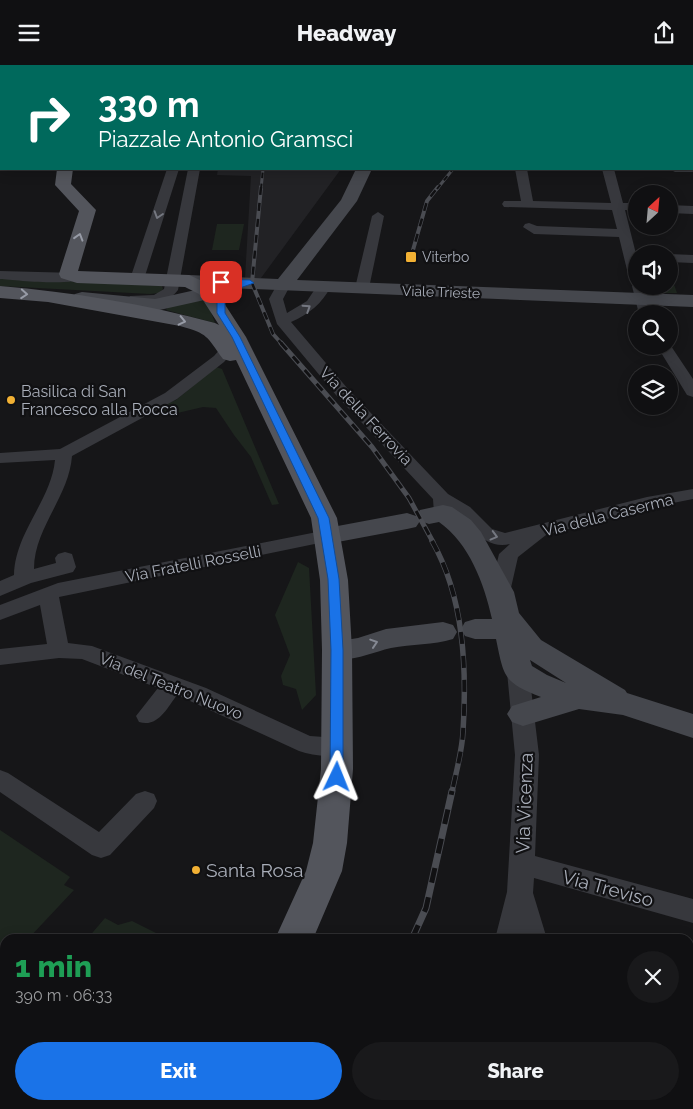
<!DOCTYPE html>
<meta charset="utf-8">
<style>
body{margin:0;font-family:Raleway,sans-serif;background:#19191b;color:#f1f3f6;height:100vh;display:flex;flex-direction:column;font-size:19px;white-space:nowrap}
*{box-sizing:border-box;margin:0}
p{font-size:16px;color:#9c9d9f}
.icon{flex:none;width:28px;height:28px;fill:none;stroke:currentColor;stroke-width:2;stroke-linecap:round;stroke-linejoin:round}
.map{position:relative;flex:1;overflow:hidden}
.details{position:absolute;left:0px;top:869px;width:694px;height:176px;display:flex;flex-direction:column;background:#101012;border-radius:15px 15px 0 0;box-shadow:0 2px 12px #0003,0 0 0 1px #303032}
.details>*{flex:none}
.banner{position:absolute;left:0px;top:0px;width:694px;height:105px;box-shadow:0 2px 12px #0003,0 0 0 1px #303032;background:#00695c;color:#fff;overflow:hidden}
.needle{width:32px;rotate:26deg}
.controls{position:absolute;left:628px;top:120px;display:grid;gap:10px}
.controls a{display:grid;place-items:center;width:50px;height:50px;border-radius:50%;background:#101012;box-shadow:0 2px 12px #0003,0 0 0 1px #303032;font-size:25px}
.pin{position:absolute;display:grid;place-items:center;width:42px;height:42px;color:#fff;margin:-21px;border-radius:10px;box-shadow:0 2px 8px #0006}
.me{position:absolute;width:55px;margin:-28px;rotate:2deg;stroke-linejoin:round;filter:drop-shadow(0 0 4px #0008)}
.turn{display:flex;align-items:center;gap:18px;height:105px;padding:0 15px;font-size:22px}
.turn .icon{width:65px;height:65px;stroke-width:2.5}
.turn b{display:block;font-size:35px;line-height:42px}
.round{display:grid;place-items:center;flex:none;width:52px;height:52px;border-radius:26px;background:#19191b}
.headline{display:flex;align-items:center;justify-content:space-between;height:85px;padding:0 15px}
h1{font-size:30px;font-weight:800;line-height:38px;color:#1e9e55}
.action{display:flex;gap:10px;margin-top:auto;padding:10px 15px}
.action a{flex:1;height:58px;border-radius:30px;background:#1a73e8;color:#fff;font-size:20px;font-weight:800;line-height:58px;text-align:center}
.action a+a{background:#19191b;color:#f1f3f6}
header{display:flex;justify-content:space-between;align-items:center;height:65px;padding:0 15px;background:#101012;font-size:22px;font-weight:800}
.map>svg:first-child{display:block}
</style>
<header><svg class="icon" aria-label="menu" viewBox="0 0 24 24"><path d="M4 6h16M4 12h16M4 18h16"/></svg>Headway<svg class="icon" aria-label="share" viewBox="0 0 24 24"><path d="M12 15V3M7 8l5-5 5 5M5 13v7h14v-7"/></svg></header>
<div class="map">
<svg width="693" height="1044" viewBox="0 0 693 1044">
<rect width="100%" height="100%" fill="#161618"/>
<!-- built -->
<path fill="#222225" d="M218,104H341L261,213H245L251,111L217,110Z"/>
<!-- green -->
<path fill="#1e261f" d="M217,159H244L239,185H212Z
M669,205L677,228H651L649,221H669Z
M0,212L162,221L163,224L159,228L150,229L0,221Z
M206,233L215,258L166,245L168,242Z
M216,302L222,304L279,439L272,440L251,392L234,370L216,343L203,342L169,350L159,341L176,335Z
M298,497L309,503L316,630L302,645L296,624L283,620L281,611L290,590L275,550Z
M0,765L70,812L64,820L74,825L28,874H5V898L0,904Z
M105,853L118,860L132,856L168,874H87Z"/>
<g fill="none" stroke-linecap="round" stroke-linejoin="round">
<!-- street -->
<path fill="#37383d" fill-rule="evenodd" d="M116,0H136L137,1H115Z
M224,0H234V1H224Z
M692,7H693V13H692Z
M0,16H1V23H0Z
M0,59H1V65H0Z
M692,66H693V72H692Z
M692,101L693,107H675L669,104H692Z
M167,104H179L144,214L142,217H132L130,214Z
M188,104H200L178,225C167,240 147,241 130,237L128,234L130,231L154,230L164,224Z
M515,104H527L533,136L611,138L602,104H614L623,138H636V146L625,145L636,189V217L631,216L629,213L619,172L534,169L523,162L525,159L529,158L537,161L617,164L612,145L504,142L502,139L504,136H521Z
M669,140L693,141V149L669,148Z
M378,147L384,151L369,223L362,227L355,223L372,151Z
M669,189L693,190V198L669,197Z
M0,206L77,208L84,212C75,222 15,215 0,214Z
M284,215L291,219L283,234L287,248L307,236L319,218H329L331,221C322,239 309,249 291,257L348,324L448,429L470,442L492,464L505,468L647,432L693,424V434L648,443L546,470L518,492L510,527L507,532L500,534L493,532L490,527L499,489L510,479C483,485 471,459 452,447L450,452L443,454L436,452L434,448L433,434L336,330L277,259L269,234L279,216Z
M634,218H636V221H646L653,249H639L632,221Z
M669,278L693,314V332L687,330L657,281H669Z
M227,280L232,282L235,285L224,297L177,334L72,391C69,432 34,463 34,504L56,498L55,493L58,489L65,487L72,489L76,502L73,507L31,518L0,531V516L14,510C15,467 51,436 55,395L0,398V388L60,384L165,328L214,291L222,282Z
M327,465L334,467L336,471L334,475L59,532L68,578L92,581L206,623L310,671L338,673L346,676L350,682L346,688C332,693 313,691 299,686L177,630C167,643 158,663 139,657L136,651L158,623L82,594L59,593L0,600V584L47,579L40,540L0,555V540L58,518Z
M518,599L526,601L529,607L539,690L535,791L693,834V858L534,813L533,828L547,874H495L507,827L515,690L507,607L510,601Z
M0,705L8,708L99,767L136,729L145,726L154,729L157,736L154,743L110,790L101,793L92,790L0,727Z
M689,1031L693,1036V1044H662L661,1040H689Z
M454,1040H484L483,1044H453Z"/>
<!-- secondary -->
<path fill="#45474d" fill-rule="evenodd" d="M399,0H411V1H399Z
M356,104H372L357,136L297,215L693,230V242L228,223L230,226L227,230L155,246L82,239L75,237L72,233L75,229L82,227L155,234L209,222L182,220L180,216L182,212L189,210L278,214L341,135Z
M443,440L452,442L471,455L481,467L514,527L519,548L541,575L625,625L627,628L693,649V673L623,650L579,644L523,661L512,657L507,649L512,641L541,632C503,617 504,612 496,574H475L465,571L461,564L465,557L475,554H492C484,518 469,478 439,457L429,459L420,456L416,462L407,464L327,479L318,477L314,471L318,465L327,463L407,448L416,451L420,445ZM530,595L566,618L547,610L532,601Z
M443,557L453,560L457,567L453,574C433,580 412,579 391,583C369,588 350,599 327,592L322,585L327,578L358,573L386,564Z"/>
<!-- primary -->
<path fill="#53555c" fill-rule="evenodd" d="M105,0H117V1H105Z
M57,104H73L71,119L96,145L78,206L189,210L213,221L246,272L337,453L348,515L352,585L353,704L347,778L342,806L313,874H275L306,806L313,778L321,704L322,585L320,515L311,453L236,295L230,296L223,294C206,271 209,269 180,261L48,237L0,233V221C72,227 145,239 215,258L219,260L199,229L185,222L77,218L61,213L59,209L79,146L55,120Z
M159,1040H201L199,1044H157Z"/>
<!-- rail-far4 casing -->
<g stroke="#4a4c52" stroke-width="3">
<path id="rail-far4" d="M690,1L692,0
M261,124L263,104
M437,124L453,104"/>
</g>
<!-- rail-far3 casing -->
<g stroke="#4a4c52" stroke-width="4">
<path id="rail-far3" d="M261,122L252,218L273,269L282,279
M411,192L427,136L438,122"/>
</g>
<!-- rail-far2 casing -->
<g stroke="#4a4c52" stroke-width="5">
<path id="rail-far2" d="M281,278L372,382L409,433L433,477"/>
</g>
<!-- rail-far1 casing -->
<g stroke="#4a4c52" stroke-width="5.5">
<path id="rail-far1" d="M432,476C464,532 467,603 463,667C462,687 456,707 452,727"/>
</g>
<!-- rail casing -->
<g stroke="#4a4c52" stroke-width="7">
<path id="rail" d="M412,874L426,843L452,726
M331,1044L333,1040"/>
</g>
<!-- rail-far4 -->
<use href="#rail-far4" stroke="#111113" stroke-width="2" stroke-dasharray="5.5" stroke-linecap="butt"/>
<!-- rail-far3 -->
<use href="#rail-far3" stroke="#111113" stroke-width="2.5" stroke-dasharray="8" stroke-linecap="butt"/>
<!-- rail-far2 -->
<use href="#rail-far2" stroke="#111113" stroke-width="3" stroke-dasharray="9" stroke-linecap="butt"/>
<!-- rail-far1 -->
<use href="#rail-far1" stroke="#111113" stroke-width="4" stroke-dasharray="12" stroke-linecap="butt"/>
<!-- rail -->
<use href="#rail" stroke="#111113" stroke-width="5" stroke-dasharray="15" stroke-linecap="butt"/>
</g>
<!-- one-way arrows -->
<defs><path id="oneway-chevron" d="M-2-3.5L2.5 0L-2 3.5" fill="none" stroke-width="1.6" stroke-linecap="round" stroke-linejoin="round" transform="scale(1.25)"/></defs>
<g stroke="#757881">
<use href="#oneway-chevron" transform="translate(158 150) rotate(108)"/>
<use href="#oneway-chevron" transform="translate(307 243) rotate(-33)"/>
<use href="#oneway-chevron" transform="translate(494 471) rotate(15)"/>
</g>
<g stroke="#979ba6">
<use href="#oneway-chevron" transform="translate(79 172) rotate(-73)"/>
<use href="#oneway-chevron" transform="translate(24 229) rotate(4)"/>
<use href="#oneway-chevron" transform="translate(182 256) rotate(13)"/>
</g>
<use stroke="#858993" href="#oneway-chevron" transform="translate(374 578) rotate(-18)"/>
<!-- route -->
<path fill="#1a73e8" stroke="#114b97" d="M221,214L250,215L254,218L240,223L225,236V248L240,272L329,453L339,514L343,585V712L341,716L337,717L332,716L330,712L331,585L328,514L318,453L232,272L217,248V235L236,220L218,218L217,217Z"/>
<!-- markers -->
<g fill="#f2b134" stroke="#111113" stroke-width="2">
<rect x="405" y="186" width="12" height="12" rx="2.5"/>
<circle cx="11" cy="335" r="5"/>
<circle cx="196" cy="805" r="5"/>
</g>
<g text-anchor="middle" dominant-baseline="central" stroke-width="4.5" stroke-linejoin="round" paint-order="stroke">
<!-- far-poi labels -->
<g font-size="14" fill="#a8adb8" stroke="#111113" text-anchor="start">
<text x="422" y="192">Viterbo</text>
</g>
<!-- far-street labels -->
<g font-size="14" fill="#a8adb8" stroke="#111113">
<text transform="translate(441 227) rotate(2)">Viale Trieste</text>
</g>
<!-- poi labels -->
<g font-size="16" fill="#a8adb8" stroke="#111113" text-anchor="start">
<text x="21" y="326">Basilica di San<tspan x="21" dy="18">Francesco alla Rocca</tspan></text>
</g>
<!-- street labels -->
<g font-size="16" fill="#a8adb8" stroke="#111113">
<text transform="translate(366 351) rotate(47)">Via della Ferrovia</text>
<text transform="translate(608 450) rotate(-14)">Via della Caserma</text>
<text transform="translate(193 499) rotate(-11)">Via Fratelli Rosselli</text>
<text transform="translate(171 621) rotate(22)">Via del Teatro Nuovo</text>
</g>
<!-- near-street labels -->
<g font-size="19" fill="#a8adb8" stroke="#111113">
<text transform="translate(524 738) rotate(-88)">Via Vicenza</text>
<text transform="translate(608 823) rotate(15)">Via Treviso</text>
</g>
<!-- near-poi labels -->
<g font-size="19" fill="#a8adb8" stroke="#111113" text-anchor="start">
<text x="206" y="805">Santa Rosa</text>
</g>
</g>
</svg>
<div class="controls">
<a><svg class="needle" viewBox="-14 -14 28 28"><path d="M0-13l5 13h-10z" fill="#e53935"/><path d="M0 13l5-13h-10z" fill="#9c9d9f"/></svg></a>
<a><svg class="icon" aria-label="sound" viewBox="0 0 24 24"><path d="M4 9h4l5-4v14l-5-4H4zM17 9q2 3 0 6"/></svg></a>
<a><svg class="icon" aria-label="search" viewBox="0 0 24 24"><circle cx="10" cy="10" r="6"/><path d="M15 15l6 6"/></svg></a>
<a><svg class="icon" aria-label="layers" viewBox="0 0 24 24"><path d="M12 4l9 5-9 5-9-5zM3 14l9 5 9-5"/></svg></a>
</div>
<div class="pin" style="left:221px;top:217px;background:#d93025"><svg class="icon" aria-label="arrive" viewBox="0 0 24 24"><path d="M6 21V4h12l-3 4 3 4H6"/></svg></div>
<svg class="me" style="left:337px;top:712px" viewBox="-20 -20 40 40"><path d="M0-17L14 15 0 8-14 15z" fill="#1a73e8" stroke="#fff" stroke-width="4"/></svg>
<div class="banner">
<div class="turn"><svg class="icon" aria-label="right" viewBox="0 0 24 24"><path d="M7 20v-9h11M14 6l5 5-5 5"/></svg><div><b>330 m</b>Piazzale Antonio Gramsci</div></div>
</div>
<section class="details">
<div class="headline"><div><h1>1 min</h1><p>390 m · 06:33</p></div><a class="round"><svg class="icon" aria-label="close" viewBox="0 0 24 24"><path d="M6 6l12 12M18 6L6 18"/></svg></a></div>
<div class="action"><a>Exit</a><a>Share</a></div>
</section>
</div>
